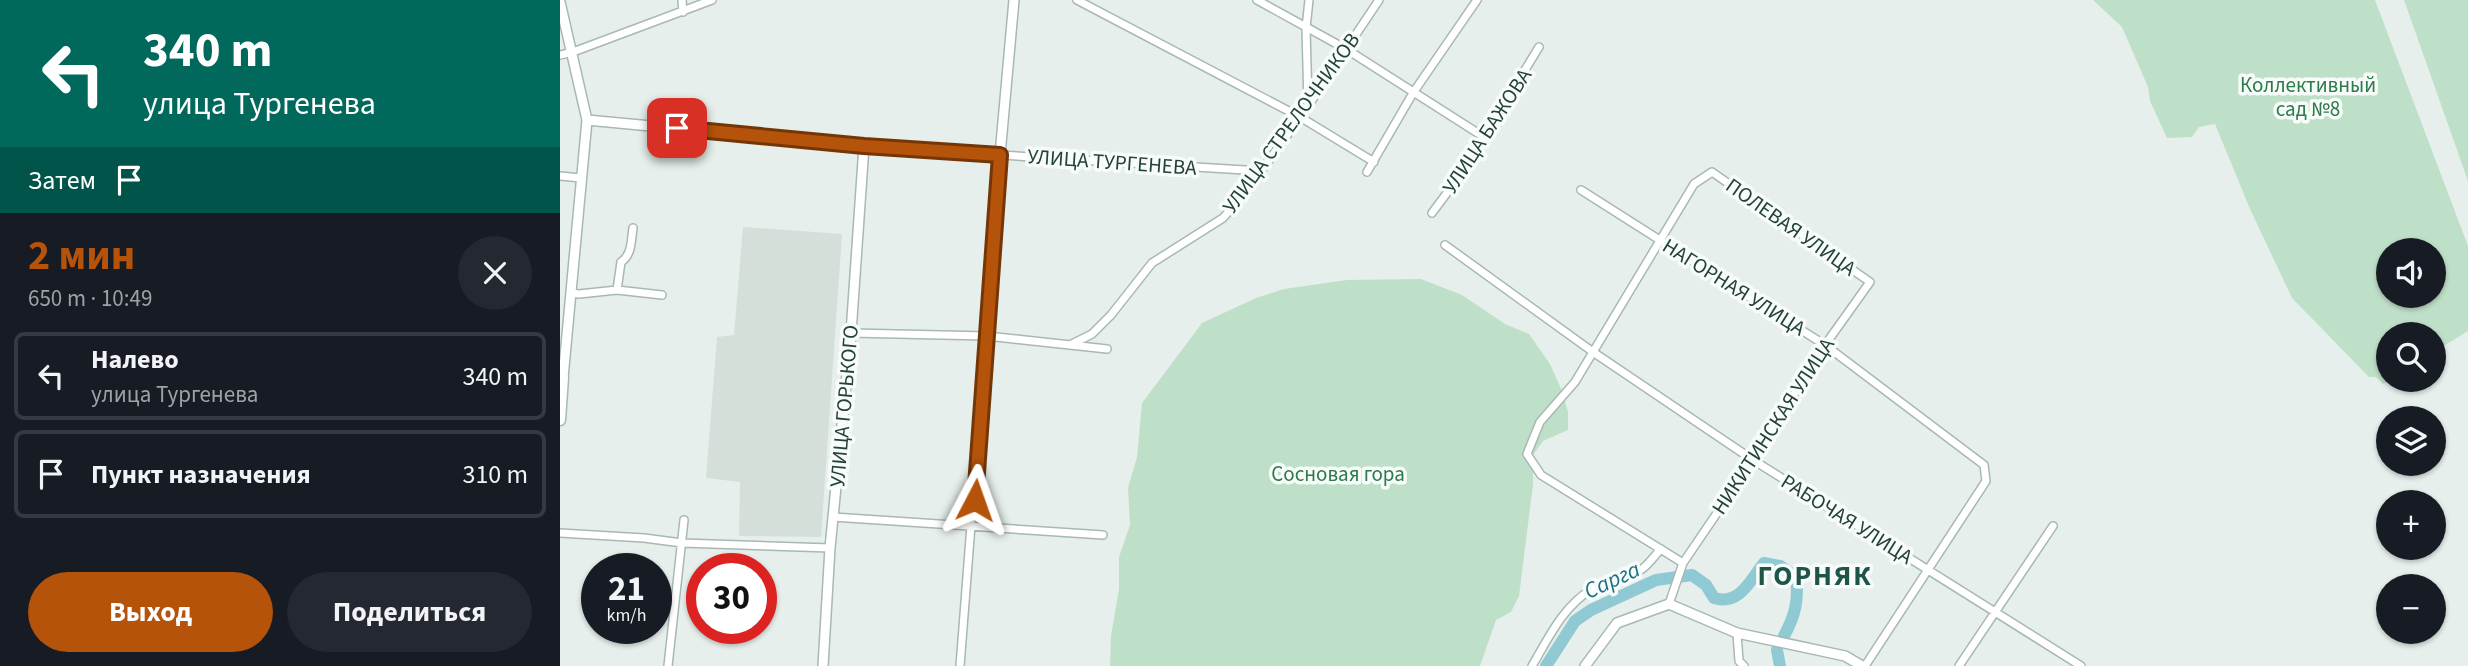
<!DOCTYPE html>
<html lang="ru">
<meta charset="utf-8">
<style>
body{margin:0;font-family:"Source Sans 3",sans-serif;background:#242831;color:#f1f3f6;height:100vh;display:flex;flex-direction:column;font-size:26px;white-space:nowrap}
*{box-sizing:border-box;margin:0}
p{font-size:23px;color:#9ea1a6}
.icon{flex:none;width:38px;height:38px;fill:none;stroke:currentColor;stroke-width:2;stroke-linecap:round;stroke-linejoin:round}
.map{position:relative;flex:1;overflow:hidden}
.drawer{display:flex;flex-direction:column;background:#171b24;width:560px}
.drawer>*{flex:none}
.top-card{background:#00695c;color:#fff;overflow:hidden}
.controls{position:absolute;left:1816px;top:238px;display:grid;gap:14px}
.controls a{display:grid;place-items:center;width:70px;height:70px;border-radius:50%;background:#171b24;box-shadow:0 2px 5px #0004;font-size:35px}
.speed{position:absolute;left:21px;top:553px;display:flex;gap:14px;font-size:35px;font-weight:700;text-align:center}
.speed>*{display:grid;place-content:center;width:91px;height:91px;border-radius:50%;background:#171b24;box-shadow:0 2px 5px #0004;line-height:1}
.speed small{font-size:18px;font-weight:400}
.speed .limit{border:10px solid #d22;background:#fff;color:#111}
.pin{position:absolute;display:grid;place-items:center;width:60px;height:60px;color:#fff;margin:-30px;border-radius:14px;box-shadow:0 4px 10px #0006}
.me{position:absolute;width:77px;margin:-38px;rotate:4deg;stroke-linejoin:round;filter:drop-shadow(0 0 5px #0008)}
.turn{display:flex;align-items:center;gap:24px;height:147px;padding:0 28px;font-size:32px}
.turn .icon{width:91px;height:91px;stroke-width:2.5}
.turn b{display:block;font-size:49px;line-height:60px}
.then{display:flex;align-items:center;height:66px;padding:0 28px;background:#0003;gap:14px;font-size:26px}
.round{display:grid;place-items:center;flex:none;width:74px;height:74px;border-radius:37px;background:#242831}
.head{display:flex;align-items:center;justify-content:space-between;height:119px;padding:0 28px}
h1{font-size:42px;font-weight:700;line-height:52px;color:#b45309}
.cta{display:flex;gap:14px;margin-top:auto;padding:14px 28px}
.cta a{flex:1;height:80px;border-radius:42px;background:#b45309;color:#fff;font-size:28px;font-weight:700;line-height:80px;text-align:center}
.cta a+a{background:#242831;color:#f1f3f6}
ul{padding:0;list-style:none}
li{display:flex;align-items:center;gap:21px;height:88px;margin:0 14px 10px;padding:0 14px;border:4px solid #363941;border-radius:10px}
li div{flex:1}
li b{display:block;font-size:26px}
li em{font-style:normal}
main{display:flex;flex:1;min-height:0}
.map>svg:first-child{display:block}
</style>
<main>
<section class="drawer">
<div class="top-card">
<div class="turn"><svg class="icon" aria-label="left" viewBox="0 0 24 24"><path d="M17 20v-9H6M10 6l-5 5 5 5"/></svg><div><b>340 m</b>улица Тургенева</div></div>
<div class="then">Затем<svg class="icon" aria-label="arrive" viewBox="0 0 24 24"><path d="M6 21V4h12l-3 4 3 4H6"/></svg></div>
</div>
<div class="head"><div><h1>2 мин</h1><p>650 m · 10:49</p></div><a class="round"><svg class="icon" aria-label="close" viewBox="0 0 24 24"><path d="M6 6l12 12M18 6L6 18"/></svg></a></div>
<ul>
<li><svg class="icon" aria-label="left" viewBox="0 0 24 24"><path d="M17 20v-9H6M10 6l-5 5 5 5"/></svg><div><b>Налево</b><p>улица Тургенева</p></div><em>340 m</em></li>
<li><svg class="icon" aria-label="arrive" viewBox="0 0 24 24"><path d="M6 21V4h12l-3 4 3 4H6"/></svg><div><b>Пункт назначения</b></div><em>310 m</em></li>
</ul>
<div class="cta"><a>Выход</a><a>Поделиться</a></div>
</section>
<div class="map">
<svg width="1908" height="666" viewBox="0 0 1908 666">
<rect width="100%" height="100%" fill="#e6efeb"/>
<!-- built -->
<path fill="#d4dfda" d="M183,227L282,234L261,537L179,536L180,482L146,478L157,337L174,335Z"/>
<!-- green -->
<path fill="#bfe0c8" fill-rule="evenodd" d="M1533,0H1815L1908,246V331L1874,352V334H1829L1830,380L1823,384L1816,377H1809L1732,298L1690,209L1655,124L1639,127L1632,137L1607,138L1590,101L1588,87L1562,27ZM1829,250H1874V296H1829Z
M1844,0H1908V181Z
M861,279L902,295L945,324L969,334L990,364L1002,391L1008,412V430L983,441L973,455V485L959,596L951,612L936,620L920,666H550L551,636L559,589V557L570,525L568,488L577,457L582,403L642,323L696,298L724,289L787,280Z"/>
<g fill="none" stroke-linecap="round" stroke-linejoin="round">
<!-- river -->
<path stroke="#8ec9d4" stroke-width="12" d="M1217,650L1220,666
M986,666L1015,621L1031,610L1096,580L1132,575L1146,585L1154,598C1180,606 1191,579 1204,563L1220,566L1236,577C1239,600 1235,616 1224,636"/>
<!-- minor casing -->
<g stroke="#a8b8b2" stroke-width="10">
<path id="minor" d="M122,0L123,12
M517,0L740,117L814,162
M697,0L786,49L924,137
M0,55L13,52L152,0
M748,105L746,28L749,0
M807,172L853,93L917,0
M0,176L21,178
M1021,190L1265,345L1424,465L1426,481L1305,666
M872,213L904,170L979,47
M885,245L1033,352L1193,460L1521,666
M57,290L102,295
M11,293L19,294L57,290L61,262C72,255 71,241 73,228
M291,333L427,336L547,349
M510,345L532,334L551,315L592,263L663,218L687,191L748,106L819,0
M273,517L543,535
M0,533L84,538L122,543L270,548
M1109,604L1123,563L1193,460L1265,345L1310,282L1152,172L1134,184L1015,382L980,422L967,454L981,475L1123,563
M1177,633L1179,661L1184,666
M108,666L124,520
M400,666L440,155L701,171
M972,666C988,639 1003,606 1032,589C1047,580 1067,580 1082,569C1089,564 1095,555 1101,549
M1399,666L1493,526"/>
</g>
<!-- tertiary casing -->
<g stroke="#a8b8b2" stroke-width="12">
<path id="tertiary" d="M0,2L27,120L3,378
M27,120L304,146L440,155L454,0
M263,666L270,548L291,333L304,146
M1025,666L1057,623L1109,604L1177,633L1285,656L1302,666"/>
</g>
<!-- secondary casing -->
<g stroke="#a4bbb3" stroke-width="13">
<path id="secondary" d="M0,420L3,378"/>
</g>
<!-- minor -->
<use href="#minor" stroke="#fff" stroke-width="7"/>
<!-- tertiary -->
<use href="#tertiary" stroke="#fff" stroke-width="9"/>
<!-- secondary -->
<use href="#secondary" stroke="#fff" stroke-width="10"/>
</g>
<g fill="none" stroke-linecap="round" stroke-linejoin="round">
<!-- route casing -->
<g stroke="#753606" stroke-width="18">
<path id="route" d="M117,128L304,146L440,155L415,500"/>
</g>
<!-- route -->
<use href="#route" stroke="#b45309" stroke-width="12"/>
</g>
<g text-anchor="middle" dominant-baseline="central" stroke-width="7" stroke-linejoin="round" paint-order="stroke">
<!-- park labels -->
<g font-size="21" fill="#2d7a4b" stroke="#f7fbf9">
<text x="1748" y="85">Коллективный<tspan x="1748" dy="24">сад №8</tspan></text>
<text x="778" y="474">Сосновая гора</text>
</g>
<!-- street labels -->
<g font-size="21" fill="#24423a" stroke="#f7fbf9">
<text transform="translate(731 123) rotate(-54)">УЛИЦА СТРЕЛОЧНИКОВ</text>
<text transform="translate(927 131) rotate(-57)">УЛИЦА БАЖОВА</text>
<text transform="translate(552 162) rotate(4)">УЛИЦА ТУРГЕНЕВА</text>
<text transform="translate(1231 227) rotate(35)">ПОЛЕВАЯ УЛИЦА</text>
<text transform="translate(1174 287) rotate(32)">НАГОРНАЯ УЛИЦА</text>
<text transform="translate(284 406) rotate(-85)">УЛИЦА ГОРЬКОГО</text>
<text transform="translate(1213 426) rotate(-57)">НИКИТИНСКАЯ УЛИЦА</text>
<text transform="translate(1287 519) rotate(32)">РАБОЧАЯ УЛИЦА</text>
</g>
<!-- water labels -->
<g font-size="23" font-style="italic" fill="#1c6f80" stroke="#f7fbf9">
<text transform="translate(1052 580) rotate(-25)">Сарга</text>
</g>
<!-- district labels -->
<g font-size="28" font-weight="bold" letter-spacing="2" fill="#1f5548" stroke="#f7fbf9">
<text x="1255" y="576">ГОРНЯК</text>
</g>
</g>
</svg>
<div class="controls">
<a><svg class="icon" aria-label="sound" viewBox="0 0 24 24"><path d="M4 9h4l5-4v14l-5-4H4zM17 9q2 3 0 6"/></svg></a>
<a><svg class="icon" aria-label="search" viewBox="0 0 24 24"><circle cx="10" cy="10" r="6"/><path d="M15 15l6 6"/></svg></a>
<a><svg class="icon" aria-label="layers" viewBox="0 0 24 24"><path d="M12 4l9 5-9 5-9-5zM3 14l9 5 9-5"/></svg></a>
<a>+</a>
<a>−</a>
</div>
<div class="speed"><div>21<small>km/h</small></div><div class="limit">30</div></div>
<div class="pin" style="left:117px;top:128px;background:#d93025"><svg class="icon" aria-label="arrive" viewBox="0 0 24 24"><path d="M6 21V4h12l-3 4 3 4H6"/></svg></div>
<svg class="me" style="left:415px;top:500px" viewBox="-20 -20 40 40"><path d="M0-17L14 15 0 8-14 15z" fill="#b45309" stroke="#fff" stroke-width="4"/></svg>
</div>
</main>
